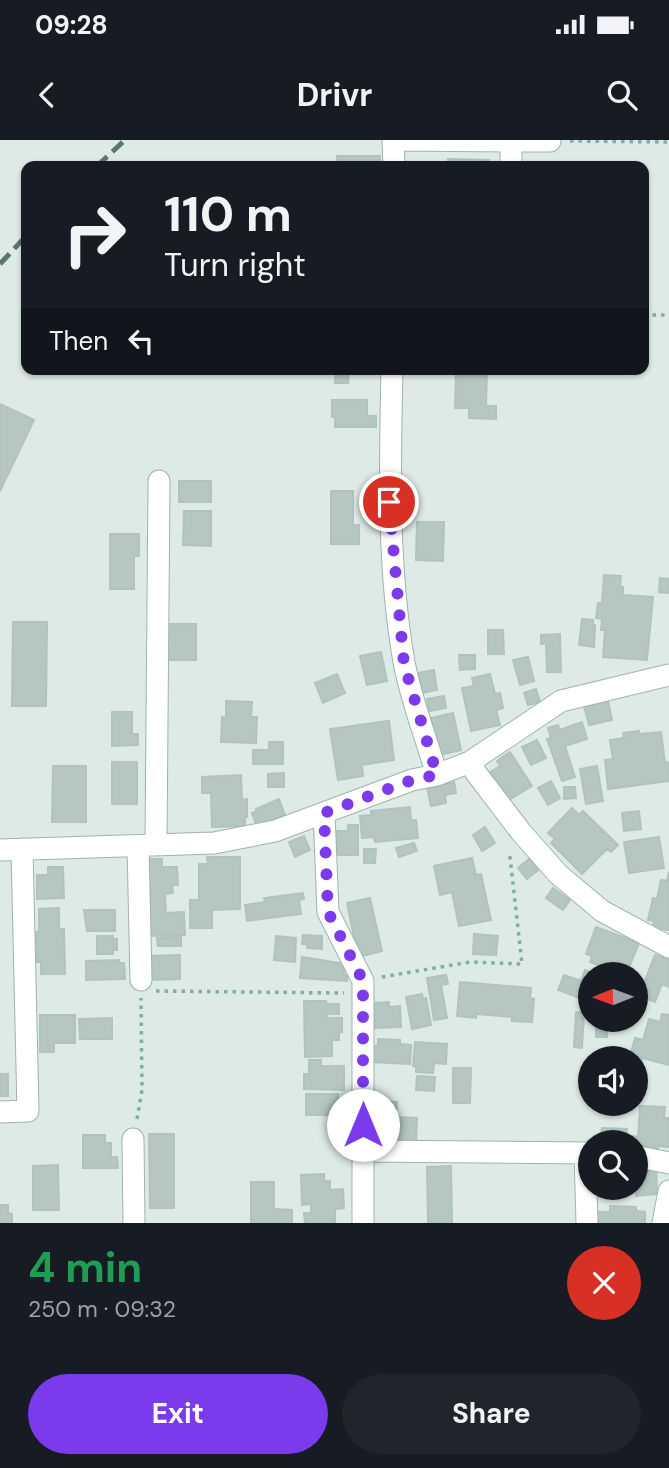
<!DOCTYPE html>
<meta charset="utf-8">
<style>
body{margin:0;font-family:"DM Sans",sans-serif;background:#20242c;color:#f1f3f6;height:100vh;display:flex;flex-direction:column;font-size:26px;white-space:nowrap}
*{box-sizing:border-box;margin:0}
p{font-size:23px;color:#9ea1a6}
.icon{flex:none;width:38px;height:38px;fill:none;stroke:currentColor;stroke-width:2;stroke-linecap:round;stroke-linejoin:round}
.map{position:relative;height:1083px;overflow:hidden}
.sheet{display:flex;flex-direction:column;background:#171b24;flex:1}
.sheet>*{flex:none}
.hud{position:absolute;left:21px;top:21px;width:628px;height:214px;border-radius:14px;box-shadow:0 2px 5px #0004;background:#171b24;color:#f1f3f6;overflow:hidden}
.needle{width:46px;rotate:269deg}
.fabs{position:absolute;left:578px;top:822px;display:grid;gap:14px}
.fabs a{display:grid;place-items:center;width:70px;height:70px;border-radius:50%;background:#171b24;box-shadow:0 2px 5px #0004;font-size:35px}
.pin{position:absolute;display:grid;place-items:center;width:60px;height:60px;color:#fff;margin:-30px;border:4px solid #fff;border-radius:50%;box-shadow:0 2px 7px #0007}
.me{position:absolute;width:77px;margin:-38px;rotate:0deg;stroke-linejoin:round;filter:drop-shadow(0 0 5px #0008)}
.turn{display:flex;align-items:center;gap:24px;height:147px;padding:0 28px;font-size:32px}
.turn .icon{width:91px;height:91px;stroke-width:2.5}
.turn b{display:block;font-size:49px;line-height:60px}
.then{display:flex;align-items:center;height:66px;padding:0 28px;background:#0003;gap:14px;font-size:26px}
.round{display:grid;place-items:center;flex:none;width:74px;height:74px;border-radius:37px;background:#20242c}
.head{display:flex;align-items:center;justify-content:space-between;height:119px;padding:0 28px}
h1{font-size:42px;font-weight:700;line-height:52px;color:#1e9e55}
.action{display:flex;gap:14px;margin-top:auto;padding:14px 28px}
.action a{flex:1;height:80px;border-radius:42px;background:#7c3aed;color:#fff;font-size:28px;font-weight:700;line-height:80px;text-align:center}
.action a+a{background:#20242c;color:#f1f3f6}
.status{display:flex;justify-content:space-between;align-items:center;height:49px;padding:0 35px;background:#171b24;direction:ltr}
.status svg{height:19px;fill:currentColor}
header{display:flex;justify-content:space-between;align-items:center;height:91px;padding:0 28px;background:#171b24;font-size:32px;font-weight:700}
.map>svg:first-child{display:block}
</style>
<div class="status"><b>09:28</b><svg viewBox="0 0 49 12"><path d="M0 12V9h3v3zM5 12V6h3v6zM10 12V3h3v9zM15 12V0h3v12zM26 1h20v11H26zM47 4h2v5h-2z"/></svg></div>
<header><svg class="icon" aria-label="back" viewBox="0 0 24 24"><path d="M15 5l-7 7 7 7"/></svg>Drivr<svg class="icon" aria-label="search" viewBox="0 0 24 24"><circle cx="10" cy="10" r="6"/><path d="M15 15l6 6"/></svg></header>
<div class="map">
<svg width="669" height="1083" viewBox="0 0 669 1083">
<rect width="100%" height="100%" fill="#deeae6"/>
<!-- building -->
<path fill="#b6c7c2" stroke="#b0c3be" stroke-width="2" d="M337,16H380V26H337Z
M448,19L489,20V26H448Z
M336,229H349L348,243H335Z
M456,229L487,230L486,266H496V279L469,278V268H455Z
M332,260H367V276H376V287H335V277H332Z
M0,264L34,280L0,351Z
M179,341H211V362H179Z
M331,351H353V385H359V404H331Z
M184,371H211V406L183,405Z
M417,382H444L443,421L416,420Z
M110,394H139V416H134V449H110Z
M604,435L621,436L620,447H623V455L653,457L647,520L603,517L605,490H601L602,479L596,478L598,463H602Z
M660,438L669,439V453L659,452Z
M582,479L593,480V485H595L594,507L579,505Z
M13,482H47L46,566H12Z
M165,484H196V520H165Z
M488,490H503L504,514H488Z
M560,494L561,532H547L546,503L541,504V495Z
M381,512L387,541L367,545L360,516Z
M459,515H475V529L460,530Z
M528,517L534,541L520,545L513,520Z
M434,530L437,550L422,553L418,533Z
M337,534L345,553L323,563L315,543Z
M490,534L495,554L500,553L503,568L496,570L500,585L471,591L462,548L474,546L472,538Z
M536,549L540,562L528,565L524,553Z
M444,556L446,568L429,571L427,559Z
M226,561L252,562L251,577H257L256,603L221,602L222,577L226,578Z
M608,561L612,580L589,585L584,566Z
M112,572H132V594H138V605L112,606Z
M453,573L461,610L440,615L431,578Z
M389,581L394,620L362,625L363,636L338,640L330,589Z
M582,582L587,599L565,606L575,637L562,641L547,599L551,598L548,588L558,585L560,590Z
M639,591V594L661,592L665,623L669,622V641L608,649L605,620L613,619L610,600L624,598L623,593Z
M537,600L546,618L531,625L522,607Z
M269,602H283V624H253V610H269Z
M510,612L532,646L509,660L487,634L500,626L497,621Z
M112,622H137V664H112Z
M53,626H86V682H52Z
M597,626L603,661L586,664L580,629Z
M284,633V647H268V634Z
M241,635L242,660L247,659V677H245V686L212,687L211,653H202V637Z
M551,641L560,658L548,665L538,648Z
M454,642L456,653L445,655L446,663L431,666L427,647Z
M564,647H575L576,658L564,659Z
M279,659L285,675L257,687L252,673L257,671L256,669Z
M410,667L411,681L416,680L418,698L375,702L374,697L362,698L360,676L371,675V671Z
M572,668L579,675L583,671L618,705L611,712L607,709L582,734L551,703L555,699L548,693Z
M639,671L641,689L624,691L622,673Z
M348,685H358V715H329L333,691H348Z
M485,687L495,703L482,711L473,695Z
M304,696L310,710L295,717L289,702Z
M659,697L664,728L629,733L624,702Z
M414,703L417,711L399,717L396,708Z
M364,709H376L375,723H364Z
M207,717H240V769L212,770V788H190V760H199V724H208Z
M472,718L476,735L481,734L491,780L459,786L452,752L440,755L434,726Z
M146,719H162V727H177L178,745H172L173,753L165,754L166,773L184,772L185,795L149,796Z
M529,719L538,730L527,739L518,728Z
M48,727H63L64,758L37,759V735H48Z
M669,732V788L668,790L653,787L654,781L648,780L653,758L657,759L661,740L667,741Z
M553,748L570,760L563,770L546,758Z
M303,753L304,759L299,760L301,774L247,781L245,765L265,762L264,758Z
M370,758L382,811L358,817L347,763Z
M59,768V789H64L65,834H41V822H37L36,792H39V769Z
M84,770H115V791H87Z
M596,787L639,803L629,828L633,829L631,835H621L590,822L592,816L586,814Z
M474,794L498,796L496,815L473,814Z
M303,795L322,796V809L307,808V804H302Z
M97,796H113V799H117V810H113V814H97Z
M276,796L296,798L295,822L274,820Z
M181,797V806H158L157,798Z
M180,815V839L149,840L148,816Z
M655,815L669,820V847L662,844L655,862L639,856Z
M302,817L340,823V826H344V835H347V841L300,838Z
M119,820V823H124L125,839L86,840V821Z
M585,830L597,835H590V862L558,850L564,835L581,841Z
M446,835L448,844L441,845L447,878L434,880L427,838Z
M460,842L531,848L530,858L534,859L532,882L512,881V877L476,874V878L457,876Z
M422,854L423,859L426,858L431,885L412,889L406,857Z
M304,861H326L327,864H339V874H327V878H342V892H339V900H332V916L305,917Z
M389,862V867L400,866L401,887L374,888V863Z
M576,872L584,873L582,908L574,907Z
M662,874L669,875V925L642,918L637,935L635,934V919H629L635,898L643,900L649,879L660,882Z
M40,875H75V903H54V912H40Z
M112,878V899H80L79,879Z
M596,880H606L607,897H596Z
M378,899L400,900V904L411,905L410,924L371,922L372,906H378Z
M415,902L447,904L446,924L434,923L433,933L416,932V926H413Z
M309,920H321V926H344V950L304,949V934H309Z
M453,928H471L470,963H453Z
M0,934H8V956H0Z
M417,936L435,937L434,951L416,950Z
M306,954H338V975H306Z
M379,961L397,962L396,977L417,978L416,1006L372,1004V989H376Z
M640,966L665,967L664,978H669V1007L658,1006V1010L635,1008V1003H631V996L638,997Z
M602,988L627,989L625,1003H600Z
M149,994H174V1068H150Z
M83,995H105V1003H111V1017H117L118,1028H83Z
M58,1025L59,1070H33V1026Z
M451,1026L452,1083H428L427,1027Z
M656,1027L657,1054L636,1056L635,1029Z
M324,1034V1041H330V1050L343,1049L344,1068L335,1069V1083H305L304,1073H311V1064L302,1065L301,1035Z
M251,1042H274V1069L292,1070V1083H251Z
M0,1065H8V1073L12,1074V1083H0Z
M610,1066L636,1067V1071L645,1072V1083H597V1072H610Z"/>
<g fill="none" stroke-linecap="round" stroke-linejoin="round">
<!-- street casing -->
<g stroke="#a1b2ae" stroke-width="23">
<path id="street" d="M393,0L394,26
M399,0L511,1V26
M511,1H550
M392,229C390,327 387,425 404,522C411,560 426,598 437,635
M470,622L476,633L521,692L558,734L602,771L669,807
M324,673L328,772L363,841V1083
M156,704L159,341
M138,706L141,840
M0,710L214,703L275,691L412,640L437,635L470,622L561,561L669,535
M0,972L28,971L22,709
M133,999L134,1083
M363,1011L590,1013
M585,1013L587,1083
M635,1016L669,1023
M663,1083L669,1051"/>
</g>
<!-- path -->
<path stroke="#7eaea5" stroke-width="3.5" stroke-dasharray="3.5 5" stroke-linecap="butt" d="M570,1L669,2
M644,175H669
M382,837L470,822L522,824L510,717L512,712
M156,851L344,853
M137,979L142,950L141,858"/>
<!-- street -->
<use href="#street" stroke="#fff" stroke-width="21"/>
<!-- rail -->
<path stroke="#597672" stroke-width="5" stroke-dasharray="14 7" stroke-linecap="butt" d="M97,26L125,0
M0,124L26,96"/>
</g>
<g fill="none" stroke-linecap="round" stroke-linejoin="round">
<!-- route -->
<path stroke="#7c3aed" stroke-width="12" stroke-dasharray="0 21.6" d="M363,985V841L328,772L324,673L412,640L437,635L404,524L389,362"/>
</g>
</svg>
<div class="fabs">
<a><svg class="needle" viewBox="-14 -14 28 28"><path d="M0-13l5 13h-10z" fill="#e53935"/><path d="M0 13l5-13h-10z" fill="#9ea1a6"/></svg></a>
<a><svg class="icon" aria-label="sound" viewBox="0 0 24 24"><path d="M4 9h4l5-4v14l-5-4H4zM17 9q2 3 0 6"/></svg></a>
<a><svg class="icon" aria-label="search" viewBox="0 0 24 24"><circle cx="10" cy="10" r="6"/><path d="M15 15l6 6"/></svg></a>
</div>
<div class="pin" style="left:389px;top:362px;background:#d93025"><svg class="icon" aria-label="arrive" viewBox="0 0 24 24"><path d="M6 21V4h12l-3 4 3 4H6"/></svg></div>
<svg class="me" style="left:363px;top:985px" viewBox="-20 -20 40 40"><circle r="19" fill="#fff"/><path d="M0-13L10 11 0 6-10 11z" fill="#7c3aed"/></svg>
<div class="hud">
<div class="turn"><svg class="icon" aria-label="right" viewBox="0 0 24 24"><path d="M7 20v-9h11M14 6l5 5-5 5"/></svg><div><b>110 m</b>Turn right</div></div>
<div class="then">Then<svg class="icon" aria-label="left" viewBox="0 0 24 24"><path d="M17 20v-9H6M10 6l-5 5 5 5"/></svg></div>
</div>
</div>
<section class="sheet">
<div class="head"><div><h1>4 min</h1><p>250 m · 09:32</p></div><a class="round" style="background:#d93025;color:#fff"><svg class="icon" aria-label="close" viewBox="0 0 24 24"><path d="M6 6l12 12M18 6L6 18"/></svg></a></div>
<div class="action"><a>Exit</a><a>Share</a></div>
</section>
